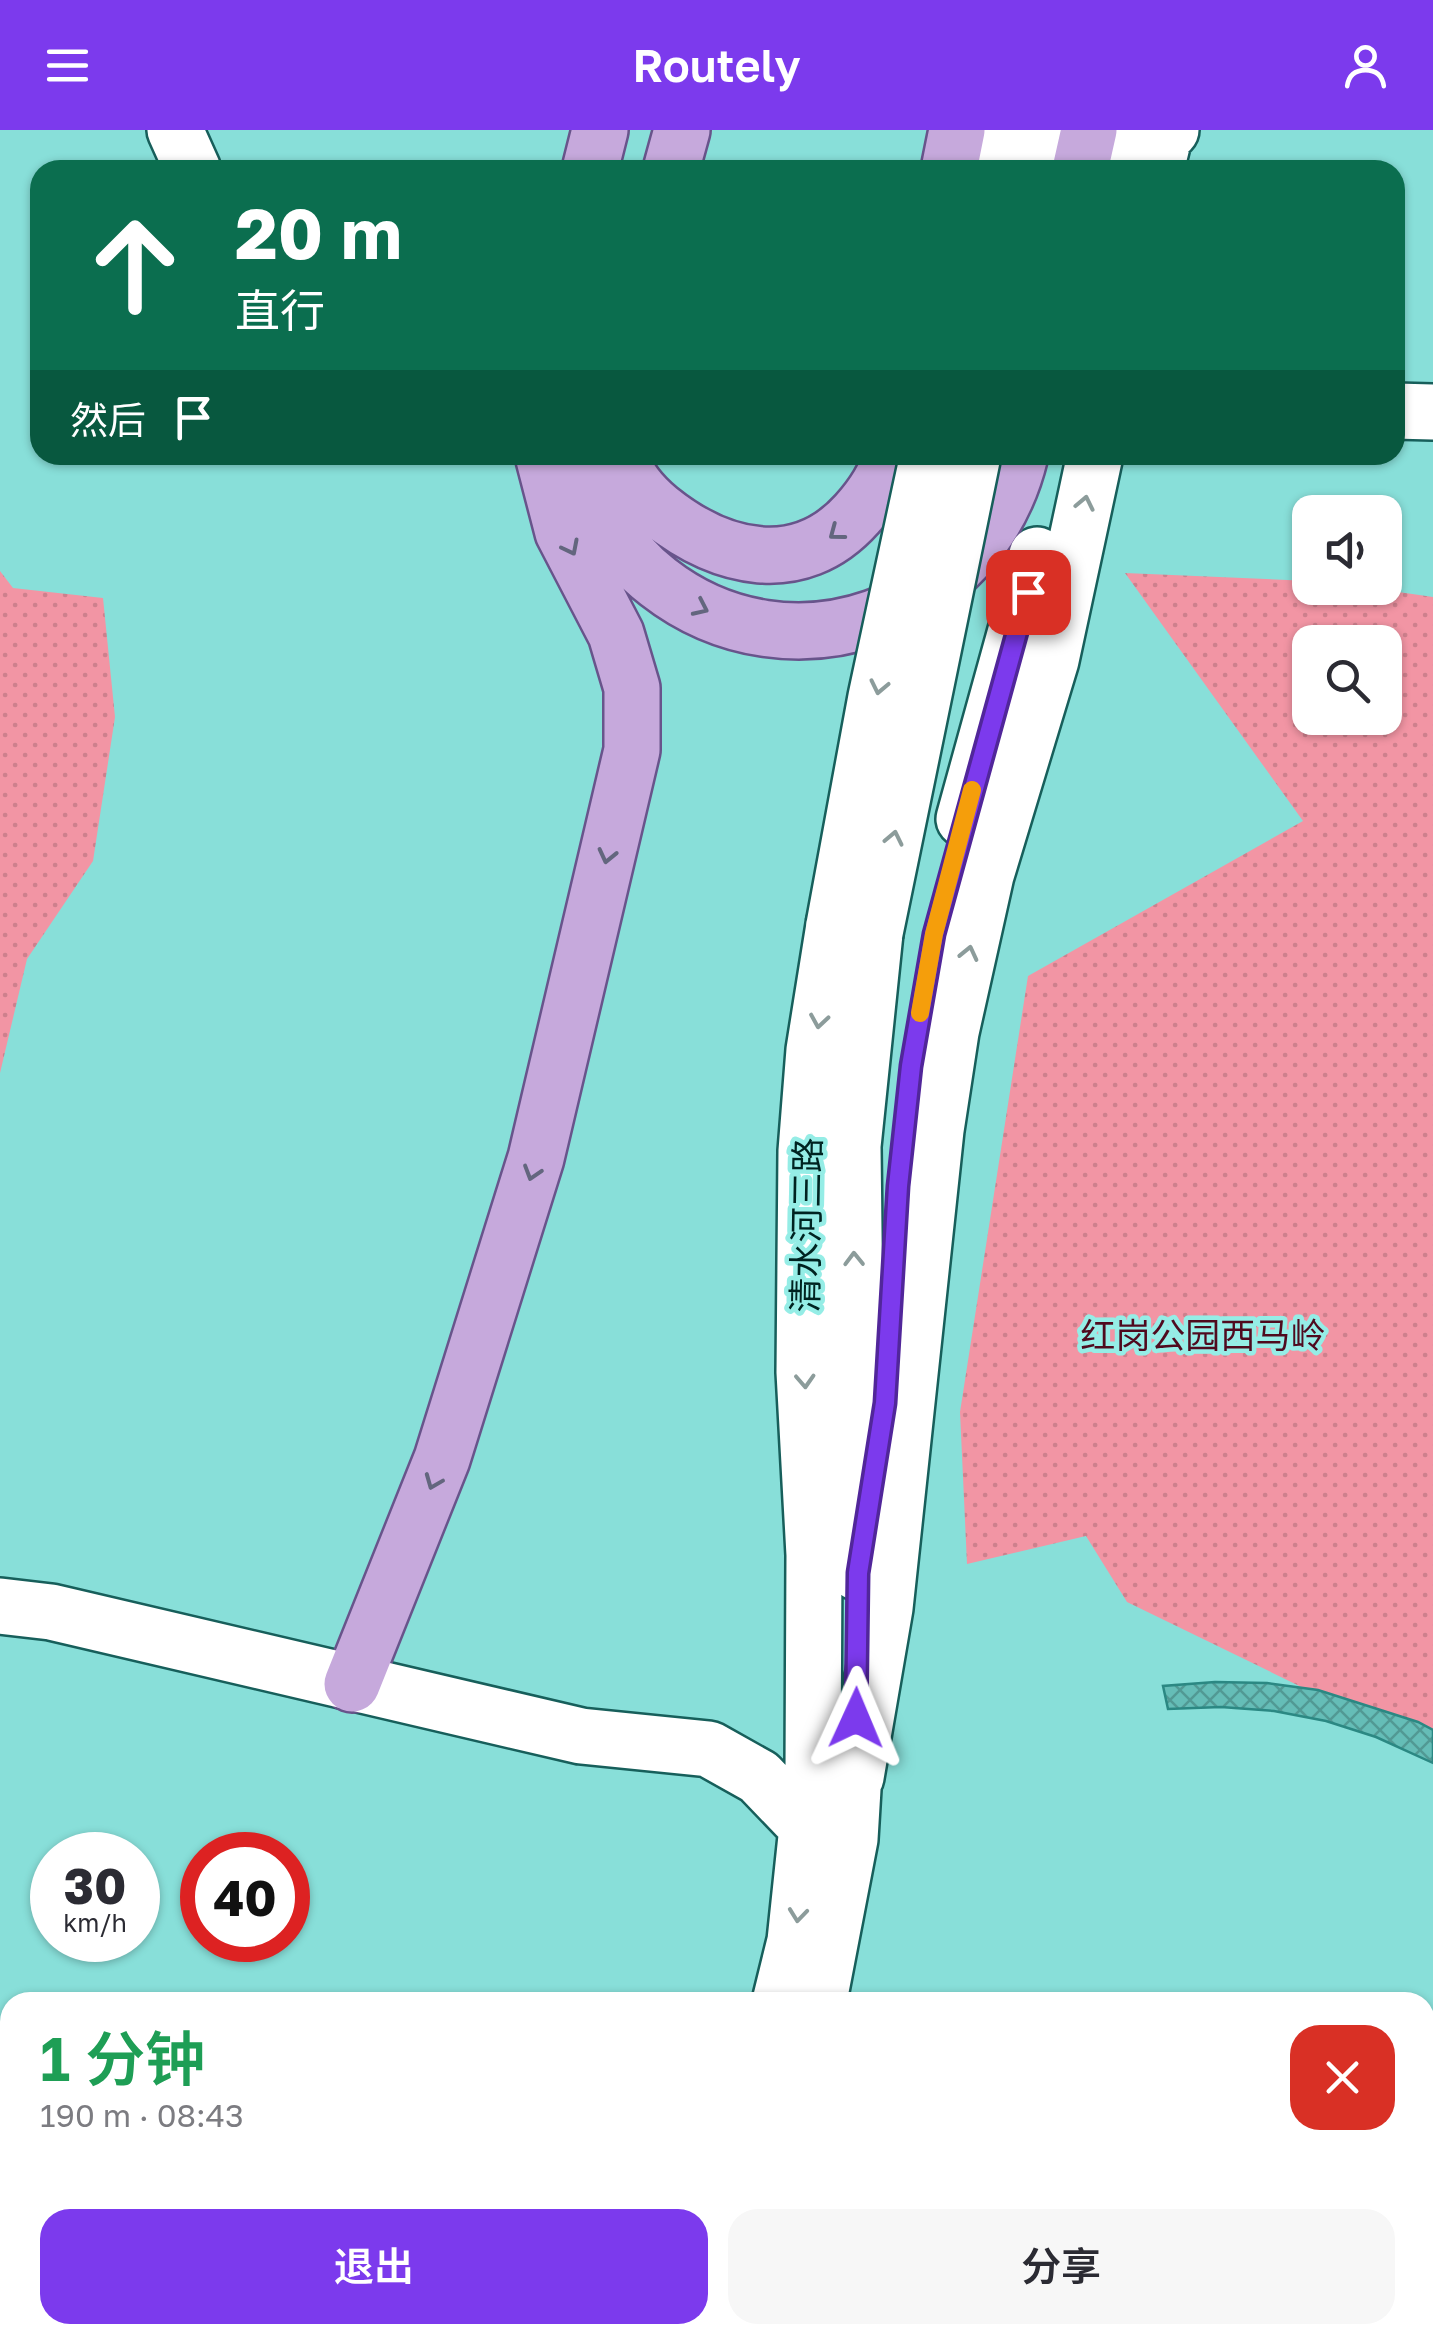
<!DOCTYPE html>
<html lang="zh">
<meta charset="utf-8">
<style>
body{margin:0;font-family:"Golos Text","Noto Sans SC",sans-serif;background:#f7f7f7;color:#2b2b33;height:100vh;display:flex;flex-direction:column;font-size:38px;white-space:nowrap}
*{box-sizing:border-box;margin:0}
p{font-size:32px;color:#7c7c81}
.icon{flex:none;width:55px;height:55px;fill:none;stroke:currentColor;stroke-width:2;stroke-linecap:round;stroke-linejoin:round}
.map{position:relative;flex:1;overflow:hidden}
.sheet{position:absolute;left:0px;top:1862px;width:1435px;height:352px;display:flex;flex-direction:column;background:#fff;border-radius:30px 30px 0 0;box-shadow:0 2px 8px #0004}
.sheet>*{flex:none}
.top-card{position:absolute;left:30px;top:30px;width:1375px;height:305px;border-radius:30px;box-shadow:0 2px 8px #0004;background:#0b6e4f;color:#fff;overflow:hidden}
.controls{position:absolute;left:1292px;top:365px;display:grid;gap:20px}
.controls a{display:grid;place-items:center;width:110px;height:110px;border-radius:20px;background:#fff;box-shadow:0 2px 8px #0004;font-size:50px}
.speed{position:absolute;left:30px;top:1702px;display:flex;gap:20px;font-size:50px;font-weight:700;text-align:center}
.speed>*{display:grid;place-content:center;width:130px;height:130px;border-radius:50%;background:#fff;box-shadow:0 2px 8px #0004;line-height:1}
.speed small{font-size:25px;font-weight:400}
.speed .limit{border:15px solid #d22;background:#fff;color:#111}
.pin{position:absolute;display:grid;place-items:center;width:85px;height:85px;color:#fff;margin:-42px;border-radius:20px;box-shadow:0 5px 15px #0006}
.me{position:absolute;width:110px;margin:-55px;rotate:1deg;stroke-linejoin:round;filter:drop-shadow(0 0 8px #0008)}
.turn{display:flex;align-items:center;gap:35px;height:210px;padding:0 40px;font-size:45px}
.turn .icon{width:130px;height:130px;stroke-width:2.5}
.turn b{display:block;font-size:70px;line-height:85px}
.then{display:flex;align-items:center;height:95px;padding:0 40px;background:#0003;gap:20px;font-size:38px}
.round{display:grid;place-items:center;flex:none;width:105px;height:105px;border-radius:30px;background:#f7f7f7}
.head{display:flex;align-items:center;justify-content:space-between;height:170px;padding:0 40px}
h1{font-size:60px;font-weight:600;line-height:75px;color:#1e9e55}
.primary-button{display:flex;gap:20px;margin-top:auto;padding:20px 40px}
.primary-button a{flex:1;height:115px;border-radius:30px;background:#7c3aed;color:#fff;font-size:40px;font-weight:600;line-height:115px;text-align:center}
.primary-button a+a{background:#f7f7f7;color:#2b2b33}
header{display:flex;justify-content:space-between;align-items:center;height:130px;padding:0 40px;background:#7c3aed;color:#fff;font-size:45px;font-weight:600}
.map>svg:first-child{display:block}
</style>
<header><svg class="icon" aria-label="menu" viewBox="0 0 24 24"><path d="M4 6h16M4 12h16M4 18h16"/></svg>Routely<svg class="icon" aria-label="person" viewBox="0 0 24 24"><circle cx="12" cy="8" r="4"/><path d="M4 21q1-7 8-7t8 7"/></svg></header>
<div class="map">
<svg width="1433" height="2213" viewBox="0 0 1433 2213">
<defs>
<pattern id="park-dots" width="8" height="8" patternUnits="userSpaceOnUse" patternTransform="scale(2.5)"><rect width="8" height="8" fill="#f295a4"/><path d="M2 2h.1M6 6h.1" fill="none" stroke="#ce808d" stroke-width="1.8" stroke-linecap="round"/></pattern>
<pattern id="building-cross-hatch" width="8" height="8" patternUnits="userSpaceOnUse" patternTransform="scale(2.5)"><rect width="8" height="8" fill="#65bdb7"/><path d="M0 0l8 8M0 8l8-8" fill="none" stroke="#519994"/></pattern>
</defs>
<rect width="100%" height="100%" fill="#88dfd9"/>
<!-- park -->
<path fill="url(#park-dots)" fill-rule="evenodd" d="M0,441L13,458L103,468L115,587L93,731L27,829L0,943Z
M1125,443L1310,451V458H1371L1433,467V1621L1127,1472L1086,1406L967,1434L960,1282L1028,846L1303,691ZM1310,512H1385V588H1310Z"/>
<!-- building -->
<path fill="url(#building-cross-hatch)" stroke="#2b8883" stroke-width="2.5" d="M1215,1552L1267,1553L1318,1560L1418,1592L1433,1600V1633L1376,1607L1326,1591L1274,1581L1221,1577L1168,1579L1163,1556Z"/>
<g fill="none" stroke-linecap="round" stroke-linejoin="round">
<!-- minor casing -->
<g stroke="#175f5b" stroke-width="60">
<path id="minor" d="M175,0L193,40
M989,40L998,0
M1031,40L1040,0
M1116,40L1124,0
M1156,40L1164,7L1171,0
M1395,281L1433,282
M964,689L1037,425
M858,1443L853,1016L875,803
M0,1476L51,1482L581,1606L709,1619L759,1647L807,1697L833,1704
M856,1647L885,1478L936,1000L951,902L986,745L1051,530L1095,325
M821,1860L850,1709L856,1609
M780,1872L795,1811L813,1640L814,1425L804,1242L806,1021L814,920L834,795
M679,2213L682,2205
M724,2213L726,2205"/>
</g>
<!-- major casing -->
<g stroke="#68548b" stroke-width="60">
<path id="major" d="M590,40L600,0
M671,40L682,0
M949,40L957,0
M1080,40L1089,0
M582,325C590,376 618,421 658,452C790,555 981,487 1020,325
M621,325C624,346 643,367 659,380C720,429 799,449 857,384C872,367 886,348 891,325
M352,1554L442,1329L536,1028L632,620V558L616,504L563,402L543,325"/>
</g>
<!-- minor -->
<use href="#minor" stroke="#fff" stroke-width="55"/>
<!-- major -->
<use href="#major" stroke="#c6a9dc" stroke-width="55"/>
<!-- minor-bridge casing -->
<g stroke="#175f5b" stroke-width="60" stroke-linecap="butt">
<path id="minor-bridge" d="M834,795L876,567L928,325
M875,803L973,325"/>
</g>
<!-- minor-bridge -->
<use href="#minor-bridge" stroke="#fff" stroke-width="55"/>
</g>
<!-- one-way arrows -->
<defs><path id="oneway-chevron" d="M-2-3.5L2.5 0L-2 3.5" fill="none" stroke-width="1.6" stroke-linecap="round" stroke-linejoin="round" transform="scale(2.5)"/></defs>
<g stroke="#8c9c9b">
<use href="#oneway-chevron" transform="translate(1085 373) rotate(-78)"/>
<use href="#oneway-chevron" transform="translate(879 557) rotate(102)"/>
<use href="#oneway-chevron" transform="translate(894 708) rotate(-78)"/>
<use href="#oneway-chevron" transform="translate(969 823) rotate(-77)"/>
<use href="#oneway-chevron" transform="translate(819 891) rotate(99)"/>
<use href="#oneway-chevron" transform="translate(854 1129) rotate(-91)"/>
<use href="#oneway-chevron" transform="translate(805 1251) rotate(87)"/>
<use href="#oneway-chevron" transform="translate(798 1785) rotate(96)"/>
</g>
<g stroke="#63667e">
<use href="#oneway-chevron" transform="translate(836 403) rotate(143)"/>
<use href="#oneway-chevron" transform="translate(571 418) rotate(63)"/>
<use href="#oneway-chevron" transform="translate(701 478) rotate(25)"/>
<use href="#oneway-chevron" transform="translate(607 726) rotate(103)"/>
<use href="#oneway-chevron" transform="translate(532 1043) rotate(107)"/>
<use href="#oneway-chevron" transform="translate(433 1352) rotate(112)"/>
</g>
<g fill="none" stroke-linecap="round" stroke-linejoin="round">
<!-- route casing -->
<g stroke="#51269a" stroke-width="25">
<path id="route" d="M856,1588L858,1443L885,1273L898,1056L911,936L934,804L1028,462"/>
</g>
<!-- route -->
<use href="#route" stroke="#7c3aed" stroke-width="18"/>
<!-- slow -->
<path stroke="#f59e0b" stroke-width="18" d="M920,883L934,804L972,660"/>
</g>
<g text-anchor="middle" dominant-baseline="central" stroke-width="9" stroke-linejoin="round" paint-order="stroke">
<!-- street labels -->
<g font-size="35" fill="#002321" stroke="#95ede6">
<text transform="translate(806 1095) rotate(-89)">清水河三路</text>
</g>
<!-- park labels -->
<g font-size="35" fill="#4f0a1e" stroke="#95ede6">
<text x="1203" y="1205">红岗公园西马岭</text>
</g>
</g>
</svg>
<div class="controls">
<a><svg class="icon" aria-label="sound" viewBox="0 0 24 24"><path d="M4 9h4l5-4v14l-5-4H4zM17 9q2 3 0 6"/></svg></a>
<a><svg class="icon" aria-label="search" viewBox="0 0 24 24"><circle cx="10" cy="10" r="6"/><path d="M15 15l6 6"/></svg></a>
</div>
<div class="speed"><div>30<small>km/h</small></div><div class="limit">40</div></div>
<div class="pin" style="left:1028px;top:462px;background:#d93025"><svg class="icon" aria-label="arrive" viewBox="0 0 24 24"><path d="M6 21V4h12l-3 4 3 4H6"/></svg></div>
<svg class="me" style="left:856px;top:1588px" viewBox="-20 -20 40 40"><path d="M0-17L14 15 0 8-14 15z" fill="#7c3aed" stroke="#fff" stroke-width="4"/></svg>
<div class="top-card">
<div class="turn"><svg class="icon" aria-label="ahead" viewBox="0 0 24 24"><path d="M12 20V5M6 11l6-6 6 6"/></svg><div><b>20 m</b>直行</div></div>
<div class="then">然后<svg class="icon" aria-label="arrive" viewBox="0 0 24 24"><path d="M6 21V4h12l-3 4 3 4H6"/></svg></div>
</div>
<section class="sheet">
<div class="head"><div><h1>1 分钟</h1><p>190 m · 08:43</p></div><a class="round" style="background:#d93025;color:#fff"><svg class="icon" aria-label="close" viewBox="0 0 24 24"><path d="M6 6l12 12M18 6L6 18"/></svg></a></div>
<div class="primary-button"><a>退出</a><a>分享</a></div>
</section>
</div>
